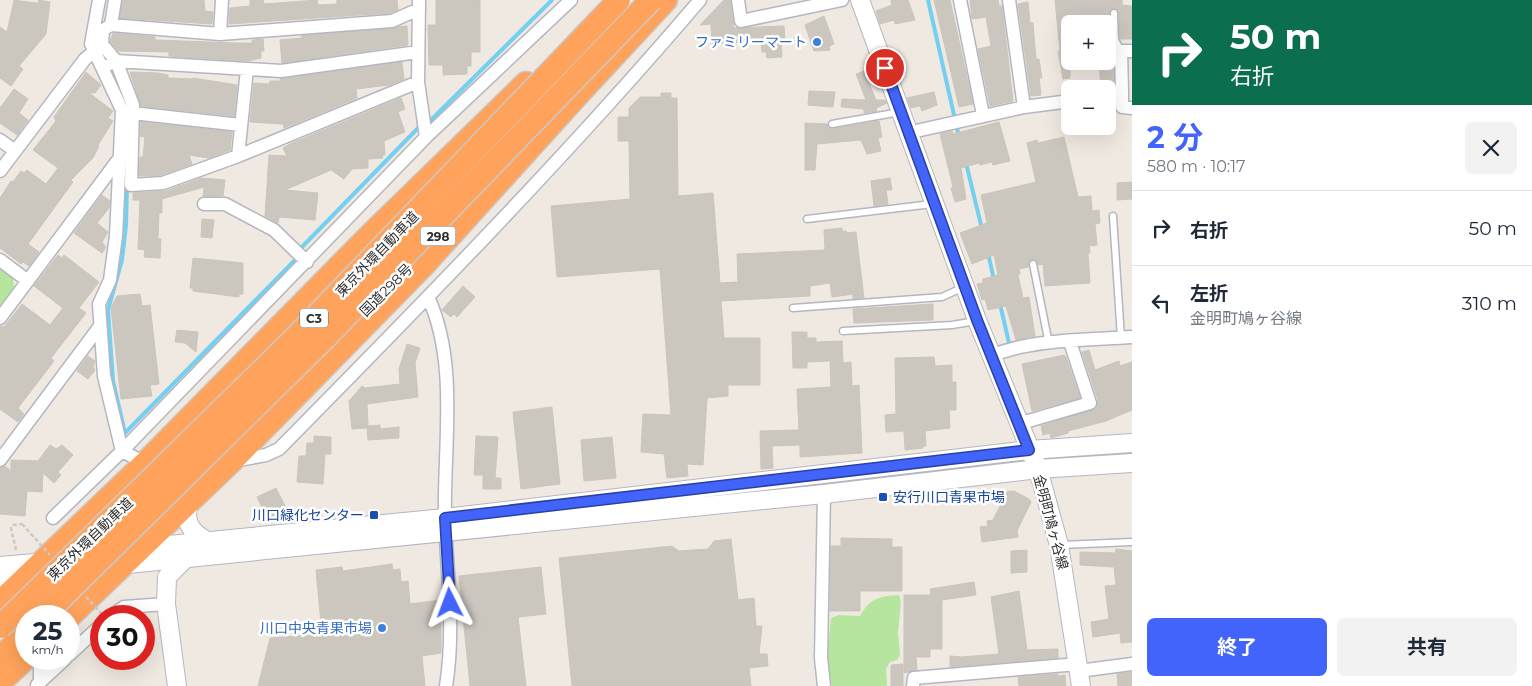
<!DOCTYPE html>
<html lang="ja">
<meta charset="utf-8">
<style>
body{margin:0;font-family:Montserrat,"Noto Sans JP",sans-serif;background:#f2f2f3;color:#1f2937;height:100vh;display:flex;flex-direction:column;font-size:19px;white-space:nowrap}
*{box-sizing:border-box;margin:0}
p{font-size:16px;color:#747a83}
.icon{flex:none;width:28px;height:28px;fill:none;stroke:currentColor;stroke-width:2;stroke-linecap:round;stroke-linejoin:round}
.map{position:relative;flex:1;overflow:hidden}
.details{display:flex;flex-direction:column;background:#fff;width:400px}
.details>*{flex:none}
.guide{background:#0b6e4f;color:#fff;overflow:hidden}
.tools{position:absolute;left:1061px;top:15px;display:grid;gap:10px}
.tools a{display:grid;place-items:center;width:55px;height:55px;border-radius:8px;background:#fff;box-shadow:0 5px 20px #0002;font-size:25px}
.speed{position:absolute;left:15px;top:605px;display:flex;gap:10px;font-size:25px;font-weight:700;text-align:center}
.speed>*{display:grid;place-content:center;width:65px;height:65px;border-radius:50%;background:#fff;box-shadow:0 5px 20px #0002;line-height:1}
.speed small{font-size:12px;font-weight:400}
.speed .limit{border:8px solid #d22;background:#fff;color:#111}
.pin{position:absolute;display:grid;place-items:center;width:42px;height:42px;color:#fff;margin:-21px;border:2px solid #fff;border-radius:50%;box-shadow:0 1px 5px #0007}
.me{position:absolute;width:55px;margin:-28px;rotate:357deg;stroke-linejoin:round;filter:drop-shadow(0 0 4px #0008)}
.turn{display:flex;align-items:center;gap:18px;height:105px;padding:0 15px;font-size:22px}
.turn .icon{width:65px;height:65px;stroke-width:2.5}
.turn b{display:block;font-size:35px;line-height:42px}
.round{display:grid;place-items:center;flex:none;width:52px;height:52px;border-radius:8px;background:#f2f2f3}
.head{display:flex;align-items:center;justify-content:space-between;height:85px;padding:0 15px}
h1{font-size:30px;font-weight:700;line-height:38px;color:#4264fb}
.action{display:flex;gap:10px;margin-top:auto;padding:10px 15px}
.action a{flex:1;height:58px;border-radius:8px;background:#4264fb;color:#fff;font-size:20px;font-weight:700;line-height:58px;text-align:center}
.action a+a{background:#f2f2f3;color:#1f2937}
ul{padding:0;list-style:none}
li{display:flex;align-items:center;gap:15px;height:75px;padding:0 15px;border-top:1px solid #e0e1e3}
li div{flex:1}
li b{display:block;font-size:19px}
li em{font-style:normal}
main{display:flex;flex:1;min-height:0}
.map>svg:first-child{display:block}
</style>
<main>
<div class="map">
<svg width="1132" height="686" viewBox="0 0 1132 686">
<rect width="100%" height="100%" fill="#efe9e1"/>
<!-- green -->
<path fill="#b6e59e" d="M0,268L13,278L14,287L0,307Z
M899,595L901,602L898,632L900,655L897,660L890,662L886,669L887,686H832L827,658L831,618L839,615L860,616C870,598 880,596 899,595Z"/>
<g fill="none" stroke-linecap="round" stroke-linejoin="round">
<!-- stream -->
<path stroke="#75cff0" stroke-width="4" d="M928,0L959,137
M432,119L552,0
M966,163L982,229
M127,186L126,225L122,260L108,310L113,381L125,433L296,259
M301,248L420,126L419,124
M988,253L994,280
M1000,304L1009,343"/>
</g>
<!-- building -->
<path fill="#cbc7bf" stroke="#cbc5ba" d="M14,0L35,3H38L39,0L50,2L46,34L19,66L23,69L11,86L0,78V27L7,32Z
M123,0H204L205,11L213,12L212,24L120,18Z
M250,0H263L264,4L317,0L318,5L337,4V0H397L398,10L390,13L229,24L230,8L250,6Z
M436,0H480V52H471V66H467V74L443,75V65H429L428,25H436Z
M724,0H730L734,28L784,26L785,42H781L782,57L767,58L766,52H762L761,41L712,44L711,24L700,25Z
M891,0H908L915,20L895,24L894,20L880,24L876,11L892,5Z
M934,0H950L973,104L959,107Z
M970,0H998L999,6H1002L1013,101L990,106L978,49L991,46L987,23L986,17L972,19Z
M1055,0H1122V5L1132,6V39H1120L1119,13L1116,8L1111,9L1109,13L1110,39H1108V24H1070V78L1063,79L1058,51H1060Z
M1028,2L1030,23H1033L1036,59H1039L1042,78H1039L1041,95L1031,96L1018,4Z
M824,16L834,44L829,46L830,50L814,51L805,25Z
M407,26L408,45L282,63L280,40L302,38L301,36Z
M113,33L155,37V40L237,43H252V40L263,39L264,51H261V58L247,61L169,56V52L118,51L110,41Z
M1099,61L1113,62L1114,86L1101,89Z
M402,62L404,79L389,85L356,89L357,98L284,128L283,124L250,122L254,83L269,84L270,81H280V79Z
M864,71L876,100H885L887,103L876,108L877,111L864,113V109L841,107L842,99L866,100L856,74Z
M86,72L101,85L95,93H89L113,111L108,118L113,121L98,145L99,146L93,158L71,180L73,182L28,244L39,252L29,266L23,262L21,264L0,248V198L11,181L13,182L21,171L24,173L27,170L46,184L58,168L33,150L56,121L54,117Z
M130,72L157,73L168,75V78L193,79V78L237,85L234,116L141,106Z
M14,89L28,99L19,113L28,120L17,135L0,123V108Z
M809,91L835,92L833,107L808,105Z
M934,92L937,105L922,111L920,106L911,108L907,98Z
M661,93H671V98H677L678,196L713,193L720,283L738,282L737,254L825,250L824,230L842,228V231H846L847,233L856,232L864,298L853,299V294L832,297L830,283L810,286V296L721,301L724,338H760V385H728V396L707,398L703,465L687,464L688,476L667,478L664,454L641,452L643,414L671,415L660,269L557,277L551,206L630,199L629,141H618V117H629V108L640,97H661Z
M401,98L405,109L398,112L405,132L384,141L385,155H382L383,158L368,159V168L352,169L344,179L331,170L285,190L318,193L315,220L279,217L278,223L265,216L269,155L287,156L283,148L292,143Z
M879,121L882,137L878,138L881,151L867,154L861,140L817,144L815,170H805V123L827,124L832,129Z
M141,122L232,132L230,150L209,158L189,155L192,164L161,175L139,176L140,157H143L145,137L140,136Z
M999,122L1010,161L993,165L992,162L980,165L979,163L961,168L966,199L955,202L951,188L953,187L940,134L952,131L953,134Z
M1064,137L1078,197L1091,196L1092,211L1099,210L1100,223L1095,224L1097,245L1089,246L1090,253H1088L1090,283L1045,286L1043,264L1038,265L1035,259L1030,260L1028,267L1019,269L1020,274L1018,275L1023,298L1029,297L1035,336L1016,340L1006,306L988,310L985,299L982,300L977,284L983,283V279L998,275L994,255L972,264L960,233L987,223L981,195L1036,182L1027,143L1037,140L1038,143Z
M201,178L225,180L223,196H203L204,187L162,199V213H159L158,239H161L160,258L144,257L145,250L138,249L140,200H133V193L166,191Z
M890,178L892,190H886L888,204L874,206L871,181Z
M1132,182V199L1117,200V183Z
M102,195L110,201L109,208L97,223L108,232L102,242L106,247L102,253L74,233Z
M202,219L214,220L212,238L201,237Z
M58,255L62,258L64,255L99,282L79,308L86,313L51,358L54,361L18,408L24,414L18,422L0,409V326L4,327L22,304L50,325L63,308L34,286Z
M193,258L243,263V294H239V297L193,291V288H190Z
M463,286L475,297L457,317L454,314L451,317L442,310Z
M140,294L142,306L150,305L159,384L150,385L152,396L121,399L111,308L117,296Z
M933,304V320L854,323L853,309Z
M177,330L198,332L196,352L185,343L175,342Z
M792,332H807V338H816V342L842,341L843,363L851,362L852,386L859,385L862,453L800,457V445L772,446L773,468L761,469L760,431L799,430L797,389L831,387L830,361L807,362V368H793Z
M407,344L420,348L415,363L418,397L367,404L368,426L380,425V429L399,427V438L368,440L367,428L352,429L349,401L362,386L365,388L400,384L399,369Z
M1089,350L1095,370L1119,361L1120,366L1132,362V410L1106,421L1068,431V433L1051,438L1050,433L1043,435L1041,426L1096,408L1098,400L1082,352Z
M1064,355L1066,357L1080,398L1032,411L1022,364Z
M88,356L95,361L93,367L95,370L88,379L77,371Z
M934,357L935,366L952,365V382H956V410H949L950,428L925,431L926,446H923V448L905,450L904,431L886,432L885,415L896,414L895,358Z
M552,407L560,484L521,489L513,412Z
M314,436L331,437V454H325L323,484L297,482L299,456H306L307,443H314Z
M476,436L498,437L495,478H501V489H483V475H474Z
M612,437L616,478L584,481L581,440Z
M50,445L56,449L62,445L73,455L58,472L61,475L54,483L43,473L42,492L27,491L25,516L0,514V468L5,466L11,471V460L38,461Z
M276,488L288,512L269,522L257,497Z
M1014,491L1029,499L1031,502L1017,531L1018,537L982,542L980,527L988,526L987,521L993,520L1007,492Z
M841,538L892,539V547H902V591H860V611H830L831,546H841Z
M731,539L738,600L754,598L756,626H762L759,654H767L768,666L749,668L751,686H572L559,558L672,546L679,551L708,549L714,541Z
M1116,549L1132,551V642L1121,643L1120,633L1093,637L1091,622L1109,619L1105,586L1116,585L1114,567L1080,565V552L1115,553Z
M1027,550V572L1011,573V551Z
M392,564L393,570L400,569L401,582L408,581L410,604L441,600V653L422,656L425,686H258L270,638L322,634L316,570L342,567L343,571Z
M541,567L546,614L518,617L526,686H470L459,576Z
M974,582L976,595L942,600V649H930V657H916L917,670L904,673V595H931L930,589Z
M1019,591L1027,650L1058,649V658L950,667V656L962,657L999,654L991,597Z
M903,664V686H891V665Z
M1132,672V686H1118L1117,674Z
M1058,674V676L1065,675L1066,686H1019L1018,677Z"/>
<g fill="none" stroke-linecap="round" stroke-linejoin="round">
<!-- lane casing -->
<g stroke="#b4b7c1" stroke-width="9">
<path id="lane" d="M1114,13L1115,40L1121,51
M832,124L900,112
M1113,216L1121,338
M807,219L932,204
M1033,264L1049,344
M793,308L942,297L964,287
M843,331L952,325L976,321
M1061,545L1132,542"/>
</g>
<!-- street casing -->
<g stroke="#b4b7c1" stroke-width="15">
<path id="street" d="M99,0L91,44L122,110L116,236L110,280L99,304L104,376L122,451L145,463
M115,0L111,25L103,30L102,44L116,61L133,105L131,185L163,183L238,156L418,82
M419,0L418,82L426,137
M738,0L741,21L842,0
M960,0L983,115
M1009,0L1024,107
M111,25L220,34L392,21L419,9
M220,34L222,0
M110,64L116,61L281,71L418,52
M1122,93V107L1132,108
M1108,95L1122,93L1121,51H1132
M132,113L241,125
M907,133L1024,107L1070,101
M0,140L15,151
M238,156L247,69
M0,171L85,59L94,52
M204,204H225L274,230L307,262
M0,260L28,281
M428,297C459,363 443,449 445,519C447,575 455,630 446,686
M0,318L118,160
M991,356C1031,339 1088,340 1132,337
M1018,424L1090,403L1070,342
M0,460L100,326
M234,461L266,455L279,449C423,303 567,156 700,0
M53,518L122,451L426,137L571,0
M111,616L124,607L166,604
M69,655L101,625
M1079,671L1132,664
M40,682L65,659
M37,685L40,682V659
M824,686L821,658L824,494
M913,686L914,678L1078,664"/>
</g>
<!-- secondary casing -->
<g stroke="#b4b7c1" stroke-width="20">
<path id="secondary" d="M860,0L977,320L1038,469L1059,545L1081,686
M190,501C183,520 189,531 207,541
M138,548L445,518L1029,450L1132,443
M118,565L824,494L1038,469L1132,463
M0,566L46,562
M0,581L30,578
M177,686L166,604L167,577L184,560"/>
</g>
<!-- highway casing -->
<g stroke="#c9c9c9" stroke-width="25">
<path id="highway" d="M575,98L666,0
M0,602L145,463L369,236L526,83
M69,617L231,462L423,266L584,88
M0,658L26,632
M0,683L26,658"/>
</g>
<!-- path -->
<path stroke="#c9c9c9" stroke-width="2.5" stroke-dasharray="4 2.5" stroke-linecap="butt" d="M16,550L11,528L13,525L22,524
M144,622H145"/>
<!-- lane -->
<use href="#lane" stroke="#fff" stroke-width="6"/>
<!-- street -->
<use href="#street" stroke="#fff" stroke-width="12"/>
<!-- secondary -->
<use href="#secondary" stroke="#fff" stroke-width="18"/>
<!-- highway -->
<use href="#highway" stroke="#ffa35c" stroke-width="22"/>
<!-- highway-bridge casing -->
<g stroke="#c9c9c9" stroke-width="25" stroke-linecap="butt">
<path id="highway-bridge" d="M43,616L324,339L651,0
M0,627L296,337L619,0"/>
</g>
<!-- path-bridge -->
<path stroke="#c9c9c9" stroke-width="2.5" stroke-dasharray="4 2.5" stroke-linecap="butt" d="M22,524L50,555
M86,597L104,616"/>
<!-- highway-bridge -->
<use href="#highway-bridge" stroke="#ffa35c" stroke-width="22"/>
</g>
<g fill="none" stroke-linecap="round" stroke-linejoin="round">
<!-- route casing -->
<g stroke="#2b41a3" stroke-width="12">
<path id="route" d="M450,603L445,518L1029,450L977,320L885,68"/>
</g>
<!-- route -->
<use href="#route" stroke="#4264fb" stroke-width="9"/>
</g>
<!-- markers -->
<g fill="#3f7fe0" stroke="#fff" stroke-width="2">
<circle cx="817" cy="42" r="5"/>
<circle cx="382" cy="628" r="5"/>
</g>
<g fill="#1a4fb4" stroke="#fff" stroke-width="2">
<rect x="878" y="492" width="10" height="10" rx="2.5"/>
<rect x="369" y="510" width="10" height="10" rx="2.5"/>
</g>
<g text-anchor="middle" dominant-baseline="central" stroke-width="5" stroke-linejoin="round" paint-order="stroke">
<!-- shield labels -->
<g fill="#fff" stroke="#6d6d6d" stroke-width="1">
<rect x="420.5" y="226.5" width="35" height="19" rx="4"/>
<rect x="300" y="308.5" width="28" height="19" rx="4"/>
</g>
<g font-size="12" font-weight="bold" fill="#2e2e2e">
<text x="438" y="236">298</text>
<text x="314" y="318">C3</text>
</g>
<!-- shop labels -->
<g font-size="14" fill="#366cbe" stroke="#fff" text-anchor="end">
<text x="807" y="42">ファミリーマート</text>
<text x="372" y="628">川口中央青果市場</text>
</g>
<!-- street labels -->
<g font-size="14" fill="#2e2e2e" stroke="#fff">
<text transform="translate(377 254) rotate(-46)">東京外環自動車道</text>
<text transform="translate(386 290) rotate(-45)">国道298号</text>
<text transform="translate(1051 522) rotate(75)">金明町鳩ヶ谷線</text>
<text transform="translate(90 539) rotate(-44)">東京外環自動車道</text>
</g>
<!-- transit labels -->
<g font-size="14" fill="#164399" stroke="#fff" text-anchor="start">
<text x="893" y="497">安行川口青果市場</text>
<text x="364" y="515" text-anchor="end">川口緑化センター</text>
</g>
</g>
</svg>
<div class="tools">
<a>+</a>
<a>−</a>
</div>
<div class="speed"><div>25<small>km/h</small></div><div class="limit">30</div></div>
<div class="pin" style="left:885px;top:68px;background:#d93025"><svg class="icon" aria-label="arrive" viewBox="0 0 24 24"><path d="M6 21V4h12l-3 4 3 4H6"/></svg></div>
<svg class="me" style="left:450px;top:603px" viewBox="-20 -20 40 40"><path d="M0-17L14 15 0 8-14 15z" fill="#4264fb" stroke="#fff" stroke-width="4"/></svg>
</div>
<section class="details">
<div class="guide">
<div class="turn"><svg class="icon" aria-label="right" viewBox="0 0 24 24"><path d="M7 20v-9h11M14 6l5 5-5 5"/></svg><div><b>50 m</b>右折</div></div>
</div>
<div class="head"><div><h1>2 分</h1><p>580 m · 10:17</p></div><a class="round"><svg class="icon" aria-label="close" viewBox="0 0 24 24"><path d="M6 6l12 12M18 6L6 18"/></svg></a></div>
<ul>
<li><svg class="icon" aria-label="right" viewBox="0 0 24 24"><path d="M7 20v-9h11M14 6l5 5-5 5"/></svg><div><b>右折</b></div><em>50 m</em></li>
<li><svg class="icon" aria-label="left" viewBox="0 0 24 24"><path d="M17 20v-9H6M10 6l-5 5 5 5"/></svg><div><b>左折</b><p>金明町鳩ヶ谷線</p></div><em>310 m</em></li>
</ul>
<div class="action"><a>終了</a><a>共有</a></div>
</section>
</main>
